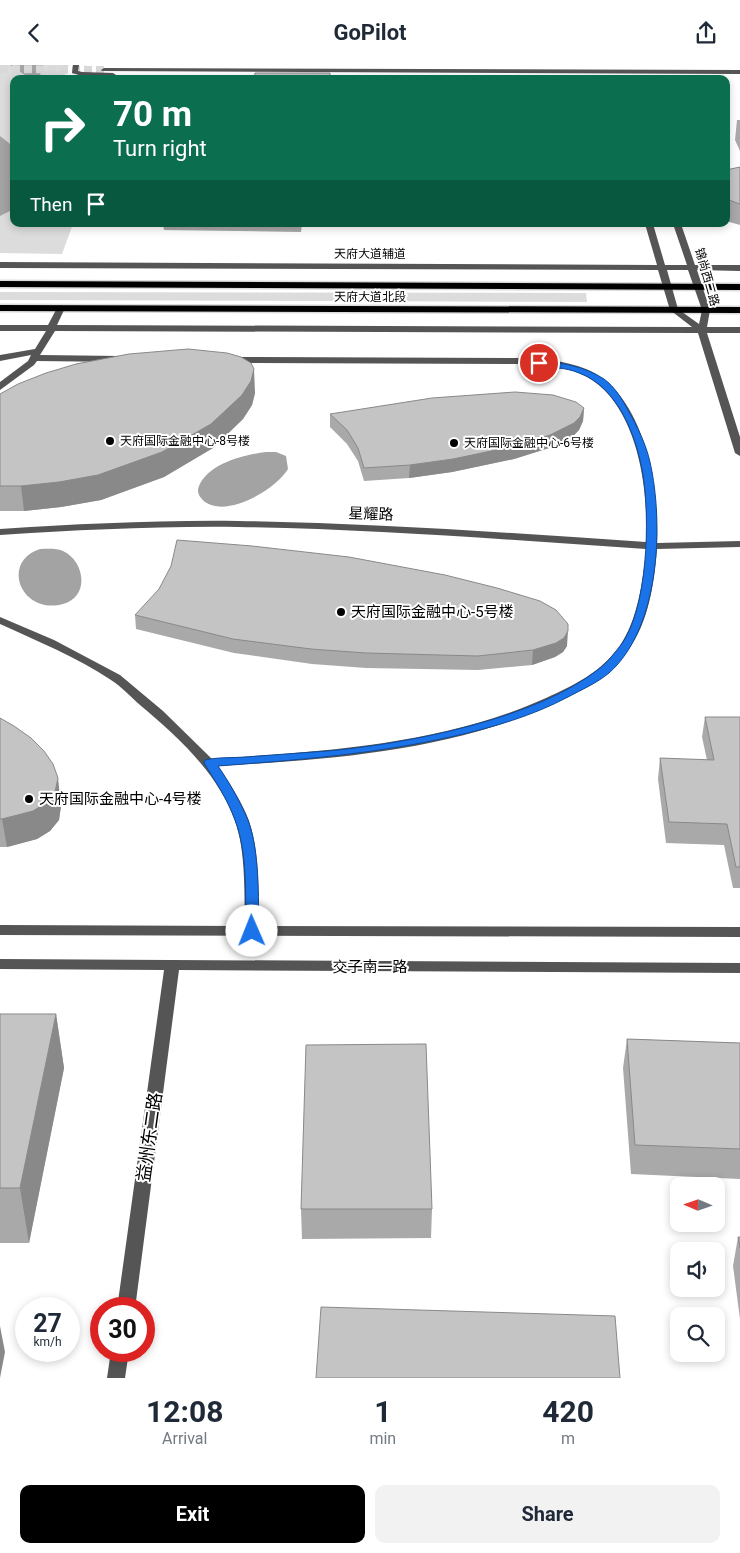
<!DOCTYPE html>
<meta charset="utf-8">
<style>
body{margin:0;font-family:Roboto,"Noto Sans SC",sans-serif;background:#f2f2f3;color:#1f2937;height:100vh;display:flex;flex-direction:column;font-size:19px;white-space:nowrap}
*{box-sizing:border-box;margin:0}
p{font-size:16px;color:#747a83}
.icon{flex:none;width:28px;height:28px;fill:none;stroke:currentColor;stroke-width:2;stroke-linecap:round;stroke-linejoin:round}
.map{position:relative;height:1313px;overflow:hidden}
.sheet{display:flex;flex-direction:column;background:#fff;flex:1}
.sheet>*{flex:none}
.banner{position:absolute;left:10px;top:10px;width:720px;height:152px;border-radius:10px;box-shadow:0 2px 8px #0003;background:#0b6e4f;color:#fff;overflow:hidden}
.needle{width:32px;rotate:272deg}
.buttons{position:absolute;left:670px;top:1112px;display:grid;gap:10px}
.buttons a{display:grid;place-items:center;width:55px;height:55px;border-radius:10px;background:#fff;box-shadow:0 2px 8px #0003;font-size:25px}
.speed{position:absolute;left:15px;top:1232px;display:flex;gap:10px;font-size:25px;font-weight:700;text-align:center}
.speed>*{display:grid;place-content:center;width:65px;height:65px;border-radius:50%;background:#fff;box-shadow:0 2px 8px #0003;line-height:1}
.speed small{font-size:12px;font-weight:400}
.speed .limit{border:8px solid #d22;background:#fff;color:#111}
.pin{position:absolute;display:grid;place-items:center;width:42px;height:42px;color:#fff;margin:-21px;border:2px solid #fff;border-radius:50%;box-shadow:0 1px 5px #0007}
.me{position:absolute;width:55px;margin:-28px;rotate:359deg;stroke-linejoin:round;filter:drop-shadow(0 0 4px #0008)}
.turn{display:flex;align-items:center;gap:18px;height:105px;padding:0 20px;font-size:22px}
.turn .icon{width:65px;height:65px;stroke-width:2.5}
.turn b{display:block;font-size:35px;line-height:42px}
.then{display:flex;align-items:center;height:48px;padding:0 20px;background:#0003;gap:10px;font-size:19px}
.eta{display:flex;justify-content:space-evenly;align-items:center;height:85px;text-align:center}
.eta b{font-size:30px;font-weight:700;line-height:35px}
.cta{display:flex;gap:10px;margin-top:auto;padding:10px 20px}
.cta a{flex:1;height:58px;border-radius:10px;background:#000;color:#fff;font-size:20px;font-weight:700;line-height:58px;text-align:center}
.cta a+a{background:#f2f2f3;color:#1f2937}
header{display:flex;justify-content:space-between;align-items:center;height:65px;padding:0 20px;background:#fff;font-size:22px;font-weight:700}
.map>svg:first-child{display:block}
</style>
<header><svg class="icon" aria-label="back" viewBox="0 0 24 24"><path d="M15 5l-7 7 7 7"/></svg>GoPilot<svg class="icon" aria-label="share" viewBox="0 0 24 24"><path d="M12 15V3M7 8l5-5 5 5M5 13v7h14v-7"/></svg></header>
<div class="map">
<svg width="740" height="1313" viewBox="0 0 740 1313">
<rect width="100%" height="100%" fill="#fff"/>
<!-- green -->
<path fill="#dcdcdc" d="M0,0H69L63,14H14V159H73L62,189L0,188Z
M0,227L586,228L587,237L0,235Z"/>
<!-- water -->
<path fill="#a3a3a3" d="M10,0H43L39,14H31Z
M0,71L14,82V144L0,151Z
M266,387H276L286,391L288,404C276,424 228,453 205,437C200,433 196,427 199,421C209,398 244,390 266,387Z
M40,484C48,484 56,483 63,486C85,496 90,532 63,539C21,550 0,497 40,484Z"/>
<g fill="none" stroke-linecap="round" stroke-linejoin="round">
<!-- minor-tunnel -->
<path stroke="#d9d9d9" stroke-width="8" stroke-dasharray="8 4" stroke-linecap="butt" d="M0,4L104,5"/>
<!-- major casing -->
<g stroke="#dbdbdb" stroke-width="3">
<path id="major" d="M0,216L740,219V225L0,222Z
M0,240L740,242V248L0,246Z"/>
</g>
<!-- minor -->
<path fill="#555" fill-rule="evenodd" d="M73,0H79L78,6L82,7L113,8L116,10L113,12L82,11L72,8Z
M104,3L740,5V9L102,6L101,5Z
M645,159H653L665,200H687L673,159H681L695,200H740V206L697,205L710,245L707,262H740V268H707L740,372V391L735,388L698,268L55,266L40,290L120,291L125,294L120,297L37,296L34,300L0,325V317L28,296L31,290L0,296V290L35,284L46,266H0V260H48L57,243L61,240L65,243L57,260L692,262L670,245L658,205L0,203V197L657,200ZM667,205H688L702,245L699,259L678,244Z
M258,292L518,293C541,294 564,295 586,304C645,329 659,421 657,478L740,476V482L657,484C654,518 649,557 628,585C609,613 582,626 552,639C447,687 331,694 218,701C229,717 242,737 249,756C260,788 258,827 259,861L740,862V872L0,870V860L245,861C244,828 246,787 235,756C218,708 178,672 140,640C131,632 122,622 111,615C77,592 37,576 0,559V552L54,575L120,610L163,646L212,694C325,686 441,680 546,633C574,620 600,608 619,582C638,555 643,516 646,484C510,475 374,464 238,462C159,461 79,465 0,470V464C79,459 159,455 238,456C374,458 510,468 646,477C649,423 637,332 579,308C560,300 538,299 518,299L230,298L225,295L230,292Z
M0,894L740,898V908L179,905L135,1244H117L164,905L0,904Z
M111,1286H129L125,1313H107Z"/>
<!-- major -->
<use href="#major" fill="#000" fill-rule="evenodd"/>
</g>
<!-- wall -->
<path fill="#a9a9a9" d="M737,55H740V86L735,75Z
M740,102V160L726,156V105Z
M163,159H302L301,167L164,165Z
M255,328L252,340L243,354L213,383L164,412L101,435L61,442L24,446H0V329Z
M584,343L583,356L579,365L573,371L549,383L514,394L452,407L409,413L364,416L358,396L347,379L330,362V349Z
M135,550L567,581L563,587L555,592L532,600L478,605L366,603L312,599L234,588L136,564Z
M705,652H740V823H733L724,780L666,778L658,714L660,693L707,695L702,672Z
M0,653L61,741L59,755L50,766L37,774L7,782H0Z
M0,949H56L64,1003L29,1178H0Z
M627,974L740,978V1114L631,1109L623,1003Z
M301,1144H432L431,1173L302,1174Z
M738,1172H740V1254L733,1201Z"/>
<!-- shaded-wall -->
<path fill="#898989" d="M254,304L255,328L252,340L243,354L213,383L164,412L101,435L61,442L24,446L21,421Z
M584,343L583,356L579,365L573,371L549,383L514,394L452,407L409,413L410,400Z
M568,566L567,581L563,587L555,592L532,600L533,585Z
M58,713L61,741L59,755L50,766L37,774L7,782L2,754Z
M56,949L64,1003L29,1178L20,1123Z
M0,1261L5,1287L0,1313Z"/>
<!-- building -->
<path fill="#c4c4c4" stroke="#898989" d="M255,8H330V14H254Z
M740,102V139L726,134V105Z
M188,284L227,288L241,292L251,298L254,304L251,316L242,330L211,359L162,387L98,410L59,417L21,421H0V329L18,319L46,308L76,299L129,289Z
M515,327L553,330L576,337L584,343L580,352L574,358L550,370L515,381L453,394L410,400L364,403L358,383L347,365L330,349L432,333Z
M177,475L252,481L349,492L445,510L497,523L540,536L556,545L568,559V566L564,573L556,578L533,585L478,591L366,588L311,584L233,574L135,550L159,524L171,501Z
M705,652H740V802H736L727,759L669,757L660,693L714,695Z
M0,653L14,661L31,673L44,686L53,699L58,713L55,727L46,738L33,746L2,754H0Z
M0,949H56L20,1123H0Z
M627,974L740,978V1084L635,1080Z
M426,979L432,1144H301L306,980Z
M738,1172H740V1183Z
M321,1242L615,1251L620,1313H316Z"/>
<!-- route -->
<path fill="#1a73e8" stroke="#114b97" d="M539,295C562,298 584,301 604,314C615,322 622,334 628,345C637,361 646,379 650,397C664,459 660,563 609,608C597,618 581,625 568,632C532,651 494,662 455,671C376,689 298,695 218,701C229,717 240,736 248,755C260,788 258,831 259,866L257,869H248L246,866C245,830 248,789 235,755C228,735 215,716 204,698L205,695C218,692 232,693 245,692C272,690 300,688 327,686C407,679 537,654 600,603C608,597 615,587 621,580C648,543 650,454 643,410C637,372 618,322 579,308C565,302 551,303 536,300L535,298Z"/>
<!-- markers -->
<g fill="#000" stroke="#fff" stroke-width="2">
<circle cx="110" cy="376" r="5"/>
<circle cx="454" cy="378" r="5"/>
<circle cx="341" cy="547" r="5"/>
<circle cx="29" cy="734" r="5"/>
</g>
<g text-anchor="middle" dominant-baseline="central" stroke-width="4" stroke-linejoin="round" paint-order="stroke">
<!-- far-street labels -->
<g font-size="12" fill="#000" stroke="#fff">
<text x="370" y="189">天府大道辅道</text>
<text transform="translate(707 212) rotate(74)">锦尚西二路</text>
<text x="370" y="232">天府大道北段</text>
</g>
<!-- far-poi labels -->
<g font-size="12" fill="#000" stroke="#fff" text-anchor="start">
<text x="120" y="376">天府国际金融中心-8号楼</text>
<text x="464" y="378">天府国际金融中心-6号楼</text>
</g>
<!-- street labels -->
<g font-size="15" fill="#000" stroke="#fff">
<text transform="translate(371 449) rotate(2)">星耀路</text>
<text x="370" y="902">交子南一路</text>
</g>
<!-- poi labels -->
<g font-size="15" fill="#000" stroke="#fff" text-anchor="start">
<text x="351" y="547">天府国际金融中心-5号楼</text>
<text x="39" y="734">天府国际金融中心-4号楼</text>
</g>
<!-- near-street labels -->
<g font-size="18" fill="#000" stroke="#fff">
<text transform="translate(149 1072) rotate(-82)">益州东二路</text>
</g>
</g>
</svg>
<div class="buttons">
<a><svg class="needle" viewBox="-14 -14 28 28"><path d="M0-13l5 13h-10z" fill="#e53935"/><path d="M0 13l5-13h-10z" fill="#747a83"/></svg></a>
<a><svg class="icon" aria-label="sound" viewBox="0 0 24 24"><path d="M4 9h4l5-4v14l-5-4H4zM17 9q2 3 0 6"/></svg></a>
<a><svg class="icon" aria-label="search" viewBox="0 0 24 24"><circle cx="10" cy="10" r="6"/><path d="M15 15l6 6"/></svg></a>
</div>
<div class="speed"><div>27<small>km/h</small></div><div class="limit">30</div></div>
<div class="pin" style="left:539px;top:298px;background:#d93025"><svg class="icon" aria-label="arrive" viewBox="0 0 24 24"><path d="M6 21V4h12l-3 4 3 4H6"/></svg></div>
<svg class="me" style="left:252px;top:866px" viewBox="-20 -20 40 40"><circle r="19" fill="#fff"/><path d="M0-13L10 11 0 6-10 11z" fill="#1a73e8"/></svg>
<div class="banner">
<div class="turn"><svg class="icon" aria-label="right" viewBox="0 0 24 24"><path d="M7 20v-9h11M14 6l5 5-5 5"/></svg><div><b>70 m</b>Turn right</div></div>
<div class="then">Then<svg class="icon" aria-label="arrive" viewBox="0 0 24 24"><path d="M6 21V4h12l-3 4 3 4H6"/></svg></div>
</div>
</div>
<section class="sheet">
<div class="eta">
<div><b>12:08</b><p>Arrival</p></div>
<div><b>1</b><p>min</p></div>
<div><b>420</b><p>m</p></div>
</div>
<div class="cta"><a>Exit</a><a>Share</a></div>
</section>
